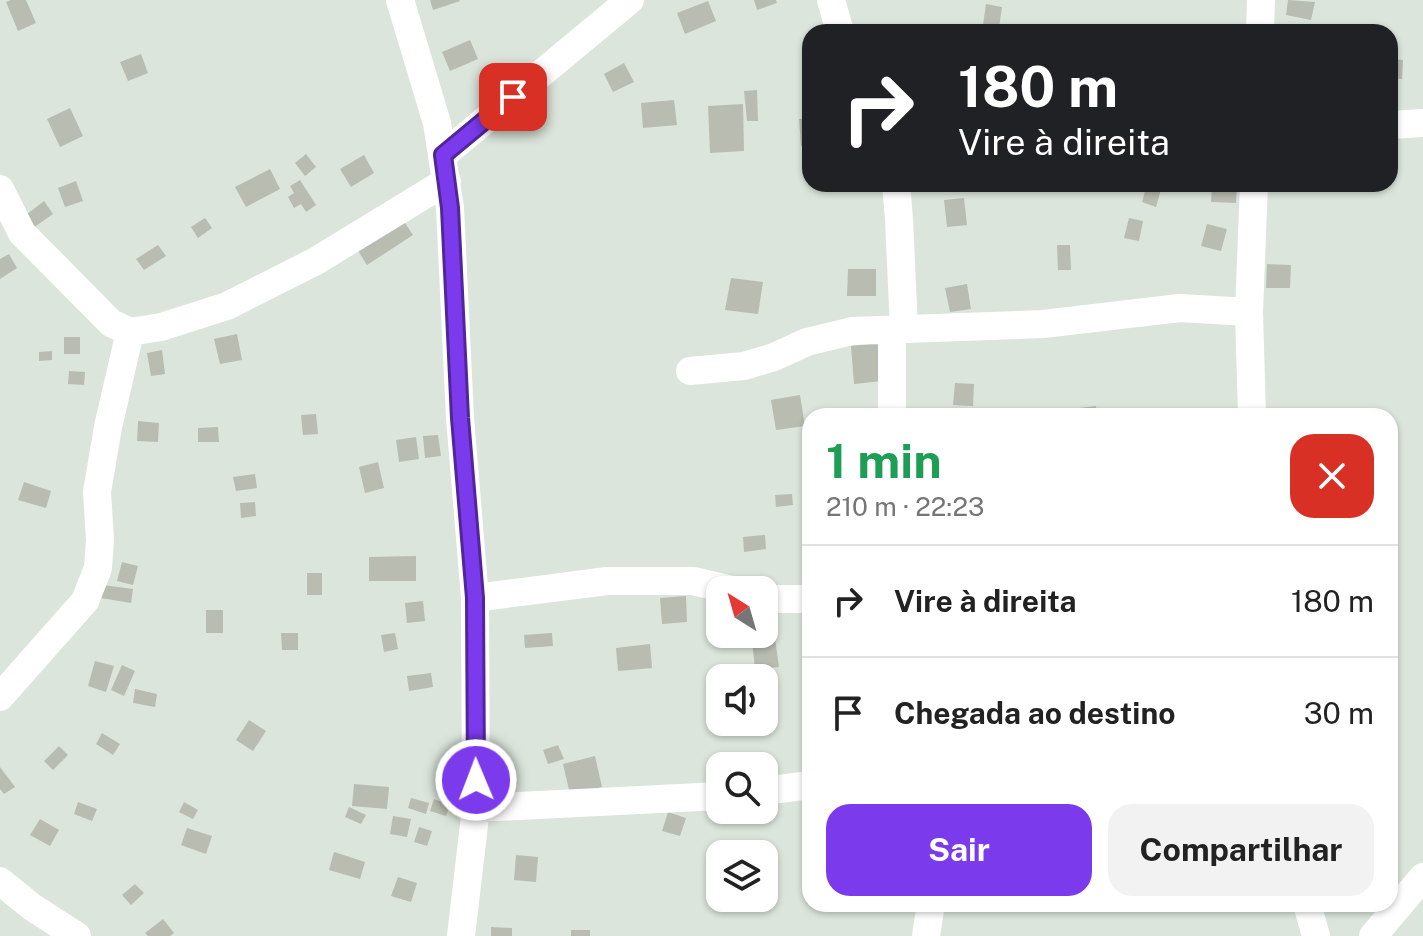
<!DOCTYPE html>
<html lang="pt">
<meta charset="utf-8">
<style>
body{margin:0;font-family:"Public Sans",sans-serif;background:#f2f2f2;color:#222;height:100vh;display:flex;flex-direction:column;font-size:30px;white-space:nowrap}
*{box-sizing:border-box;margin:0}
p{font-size:26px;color:#767676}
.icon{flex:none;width:44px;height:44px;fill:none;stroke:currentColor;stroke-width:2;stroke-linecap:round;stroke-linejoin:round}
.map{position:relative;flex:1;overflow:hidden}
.details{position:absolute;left:802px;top:408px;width:596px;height:504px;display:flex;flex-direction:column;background:#fff;border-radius:24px;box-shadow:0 2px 6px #0004}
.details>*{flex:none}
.banner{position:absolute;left:802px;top:24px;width:596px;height:168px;border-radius:24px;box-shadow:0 2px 6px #0004;background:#202124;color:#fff;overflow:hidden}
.needle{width:52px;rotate:323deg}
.buttons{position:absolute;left:706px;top:576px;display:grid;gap:16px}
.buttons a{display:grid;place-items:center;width:72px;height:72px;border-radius:16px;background:#fff;box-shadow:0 2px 6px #0004;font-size:40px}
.pin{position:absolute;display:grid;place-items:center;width:68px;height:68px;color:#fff;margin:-34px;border-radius:16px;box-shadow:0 4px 12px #0006}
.me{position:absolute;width:88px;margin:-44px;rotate:359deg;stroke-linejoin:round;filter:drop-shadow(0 0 6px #0008)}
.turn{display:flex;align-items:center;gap:28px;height:168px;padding:0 24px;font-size:36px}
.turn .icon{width:104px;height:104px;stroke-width:2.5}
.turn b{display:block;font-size:56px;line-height:68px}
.round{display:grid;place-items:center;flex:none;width:84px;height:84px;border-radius:24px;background:#f2f2f2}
.headline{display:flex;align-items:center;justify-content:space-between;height:136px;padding:0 24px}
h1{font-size:48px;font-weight:700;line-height:60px;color:#1e9e55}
.cta{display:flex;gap:16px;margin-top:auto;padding:16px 24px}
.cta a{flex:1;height:92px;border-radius:24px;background:#7c3aed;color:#fff;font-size:32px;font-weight:700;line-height:92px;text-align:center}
.cta a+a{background:#f2f2f2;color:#222}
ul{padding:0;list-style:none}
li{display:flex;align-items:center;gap:24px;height:112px;padding:0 24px;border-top:2px solid #e0e0e0}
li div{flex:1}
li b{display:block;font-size:30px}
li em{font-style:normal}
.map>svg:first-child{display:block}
</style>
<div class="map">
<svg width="1423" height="936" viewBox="0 0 1423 936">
<rect width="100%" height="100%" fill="#dbe5db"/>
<!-- building -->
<path fill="#b9bcb0" d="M11,0H26L36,23L18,31L6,2Z
M430,0H459L460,1L433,10Z
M754,0H776L777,3L757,10Z
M1288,0L1315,2L1311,20L1286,15Z
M708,1L716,21L685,34L677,13Z
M986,4L1002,7L999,28L983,25Z
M470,40L478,59L450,71L442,52Z
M141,54L148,73L128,81L120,62Z
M1390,59L1403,60L1402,79L1390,78Z
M624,63L634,82L613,92L604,74Z
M757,90L758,121H747L744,91Z
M674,100L677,125L643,128L641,103Z
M743,104L744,151L710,153L708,106Z
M70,108L83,136L60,147L47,119Z
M810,118V145L801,146L799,119Z
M306,154L316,167L305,176L295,163Z
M364,155L374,173L351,187L340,169Z
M270,169L280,189L246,207L235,187Z
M300,180L316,205L306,212L301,204L294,208L288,197L294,193L290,186Z
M76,181L83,201L65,207L58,188Z
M1147,184L1162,186L1156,207L1142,202Z
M1212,184H1237L1236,203L1211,202Z
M964,198L967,225L947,227L944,200Z
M44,201L53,214L30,230L22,218Z
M205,218L212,228L198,238L191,227Z
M1129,218L1143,221L1139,241L1124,238Z
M403,220L413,235L367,265L357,249Z
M1207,224L1227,229L1221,251L1201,246Z
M158,245L166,256L144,270L136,259Z
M1057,245H1070L1071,270H1058Z
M9,254L17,268L0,279V259Z
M1267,264L1291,265L1290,288H1266Z
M848,269H876V296H847Z
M731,278L763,282L758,314L725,310Z
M967,284L971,309L950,312L945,288Z
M237,334L242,360L220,364L214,339Z
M64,337H80V354H64Z
M878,343L882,381L854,384L851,346Z
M162,350L165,374L151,376L147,353Z
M52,351V360L39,361V352Z
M69,371L85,372L84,385L68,384Z
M955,383L974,384L973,406L953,405Z
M800,395L805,426L776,430L771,400Z
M1096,406L1097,416H1072L1071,409Z
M1165,410V416H1147V411Z
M316,414L318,434L303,435L301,415Z
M138,421L159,423L158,442L137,441Z
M218,427L219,442H198V428Z
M438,435L441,456L425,458L423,436Z
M416,437L419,459L399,462L396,440Z
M378,462L384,488L365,493L359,467Z
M255,474L257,488L236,491L233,477Z
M24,482L51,491L46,508L18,500Z
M792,494L793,505L776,507L775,495Z
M255,502L256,516L241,518L240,503Z
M765,535L766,549L744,552L743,537Z
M416,556V581H369V557Z
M122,562L138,566L133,585L117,581Z
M307,573H322V595H307Z
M103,585L133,589L131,603L101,598Z
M686,596L687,622L662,624L660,598Z
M423,601L425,621L407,623L405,603Z
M206,610H223V633H206Z
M281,633H298V650H282Z
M395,633L398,649L384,652L381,635Z
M552,633L553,646L525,648L524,635Z
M775,638L779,667L755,669L752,641Z
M650,644L652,668L618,671L616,648Z
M95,661L114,666L106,692L88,686Z
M122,665L135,671L124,696L111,690Z
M431,673L433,687L409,691L407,676Z
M135,689L157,694L155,707L133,703Z
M249,720L266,731L253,751L236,740Z
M102,733L120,744L113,755L96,744Z
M558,745L564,759L548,764L543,750Z
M59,746L68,755L53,770L44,761Z
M595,756L602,787L570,794L563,764Z
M0,767L15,787L4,794L0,789Z
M354,784L389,787L387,809L352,806Z
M411,798L429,803L426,814L408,808Z
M434,799L450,805L446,816L430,811Z
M78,802L97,809L92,821L74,814Z
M184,802L198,810L193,819L179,812Z
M349,807L366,815L361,824L345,817Z
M668,812L686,818L680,836L662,831Z
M393,816L411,819L407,837L390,834Z
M40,819L59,830L50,846L30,835Z
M419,827L432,831L427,846L414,842Z
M187,828L212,836L206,854L181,845Z
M334,852L365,862L360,879L329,870Z
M516,855L538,857L536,882L514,880Z
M398,877L417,883L411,902L391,896Z
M135,884L144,893L131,905L122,895Z
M163,919L174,933L170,936H148L145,933Z
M491,927L512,928V936H491Z
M571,930H590V936H571Z"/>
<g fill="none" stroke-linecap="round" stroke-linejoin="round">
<!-- minor -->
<path stroke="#fff" stroke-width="28" d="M400,0L437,123L450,208L460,418L475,598L476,808L461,936
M831,0L840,32
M1260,32L1261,0
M1390,125L1423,123
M443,155L630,0
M896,184L899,219L904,329
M0,189L22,233L111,323L130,332L161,327L227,306L316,261L447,181
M690,371L744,366L774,357L807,342L852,331L1043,324L1180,308L1249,312
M892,416V330
M1252,416L1249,312L1254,184
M764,597L773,599H810
M475,598L607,581H693L732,590
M0,697L85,601L98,568L100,540L97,492L108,427L130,332
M764,791L810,785
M476,808L720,796
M0,881L32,907L77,936
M1307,904L1316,936
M926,936L931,904
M1373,936L1423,877"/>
</g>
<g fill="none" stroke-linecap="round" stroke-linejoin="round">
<!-- route casing -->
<g stroke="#51269a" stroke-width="20">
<path id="route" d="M476,780L475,598L460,418L450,208L443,155L513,97"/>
</g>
<!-- route -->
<use href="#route" stroke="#7c3aed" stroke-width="14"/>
</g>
</svg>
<div class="buttons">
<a><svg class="needle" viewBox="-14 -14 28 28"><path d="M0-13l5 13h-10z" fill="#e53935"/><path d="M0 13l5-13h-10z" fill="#767676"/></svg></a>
<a><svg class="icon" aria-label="sound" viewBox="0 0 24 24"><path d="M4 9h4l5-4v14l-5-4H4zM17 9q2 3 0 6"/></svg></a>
<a><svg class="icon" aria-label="search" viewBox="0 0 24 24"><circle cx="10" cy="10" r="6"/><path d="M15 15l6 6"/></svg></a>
<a><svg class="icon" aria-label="layers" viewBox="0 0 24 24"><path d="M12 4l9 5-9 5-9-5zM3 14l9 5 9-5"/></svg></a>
</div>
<div class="pin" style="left:513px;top:97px;background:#d93025"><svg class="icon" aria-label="arrive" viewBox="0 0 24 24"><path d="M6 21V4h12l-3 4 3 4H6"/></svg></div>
<svg class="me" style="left:476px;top:780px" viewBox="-20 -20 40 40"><circle r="17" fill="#7c3aed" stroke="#fff" stroke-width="3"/><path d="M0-11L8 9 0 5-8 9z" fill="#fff"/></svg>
<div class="banner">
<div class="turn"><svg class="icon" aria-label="right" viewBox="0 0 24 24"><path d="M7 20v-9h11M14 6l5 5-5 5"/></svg><div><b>180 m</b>Vire à direita</div></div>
</div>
<section class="details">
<div class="headline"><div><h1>1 min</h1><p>210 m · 22:23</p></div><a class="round" style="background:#d93025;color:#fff"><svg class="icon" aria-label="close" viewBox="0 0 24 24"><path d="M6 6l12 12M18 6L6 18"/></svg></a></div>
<ul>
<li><svg class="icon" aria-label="right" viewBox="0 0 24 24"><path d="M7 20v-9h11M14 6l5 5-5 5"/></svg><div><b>Vire à direita</b></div><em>180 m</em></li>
<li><svg class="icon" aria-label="arrive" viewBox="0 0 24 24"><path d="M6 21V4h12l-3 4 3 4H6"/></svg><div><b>Chegada ao destino</b></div><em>30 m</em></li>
</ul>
<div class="cta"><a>Sair</a><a>Compartilhar</a></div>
</section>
</div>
